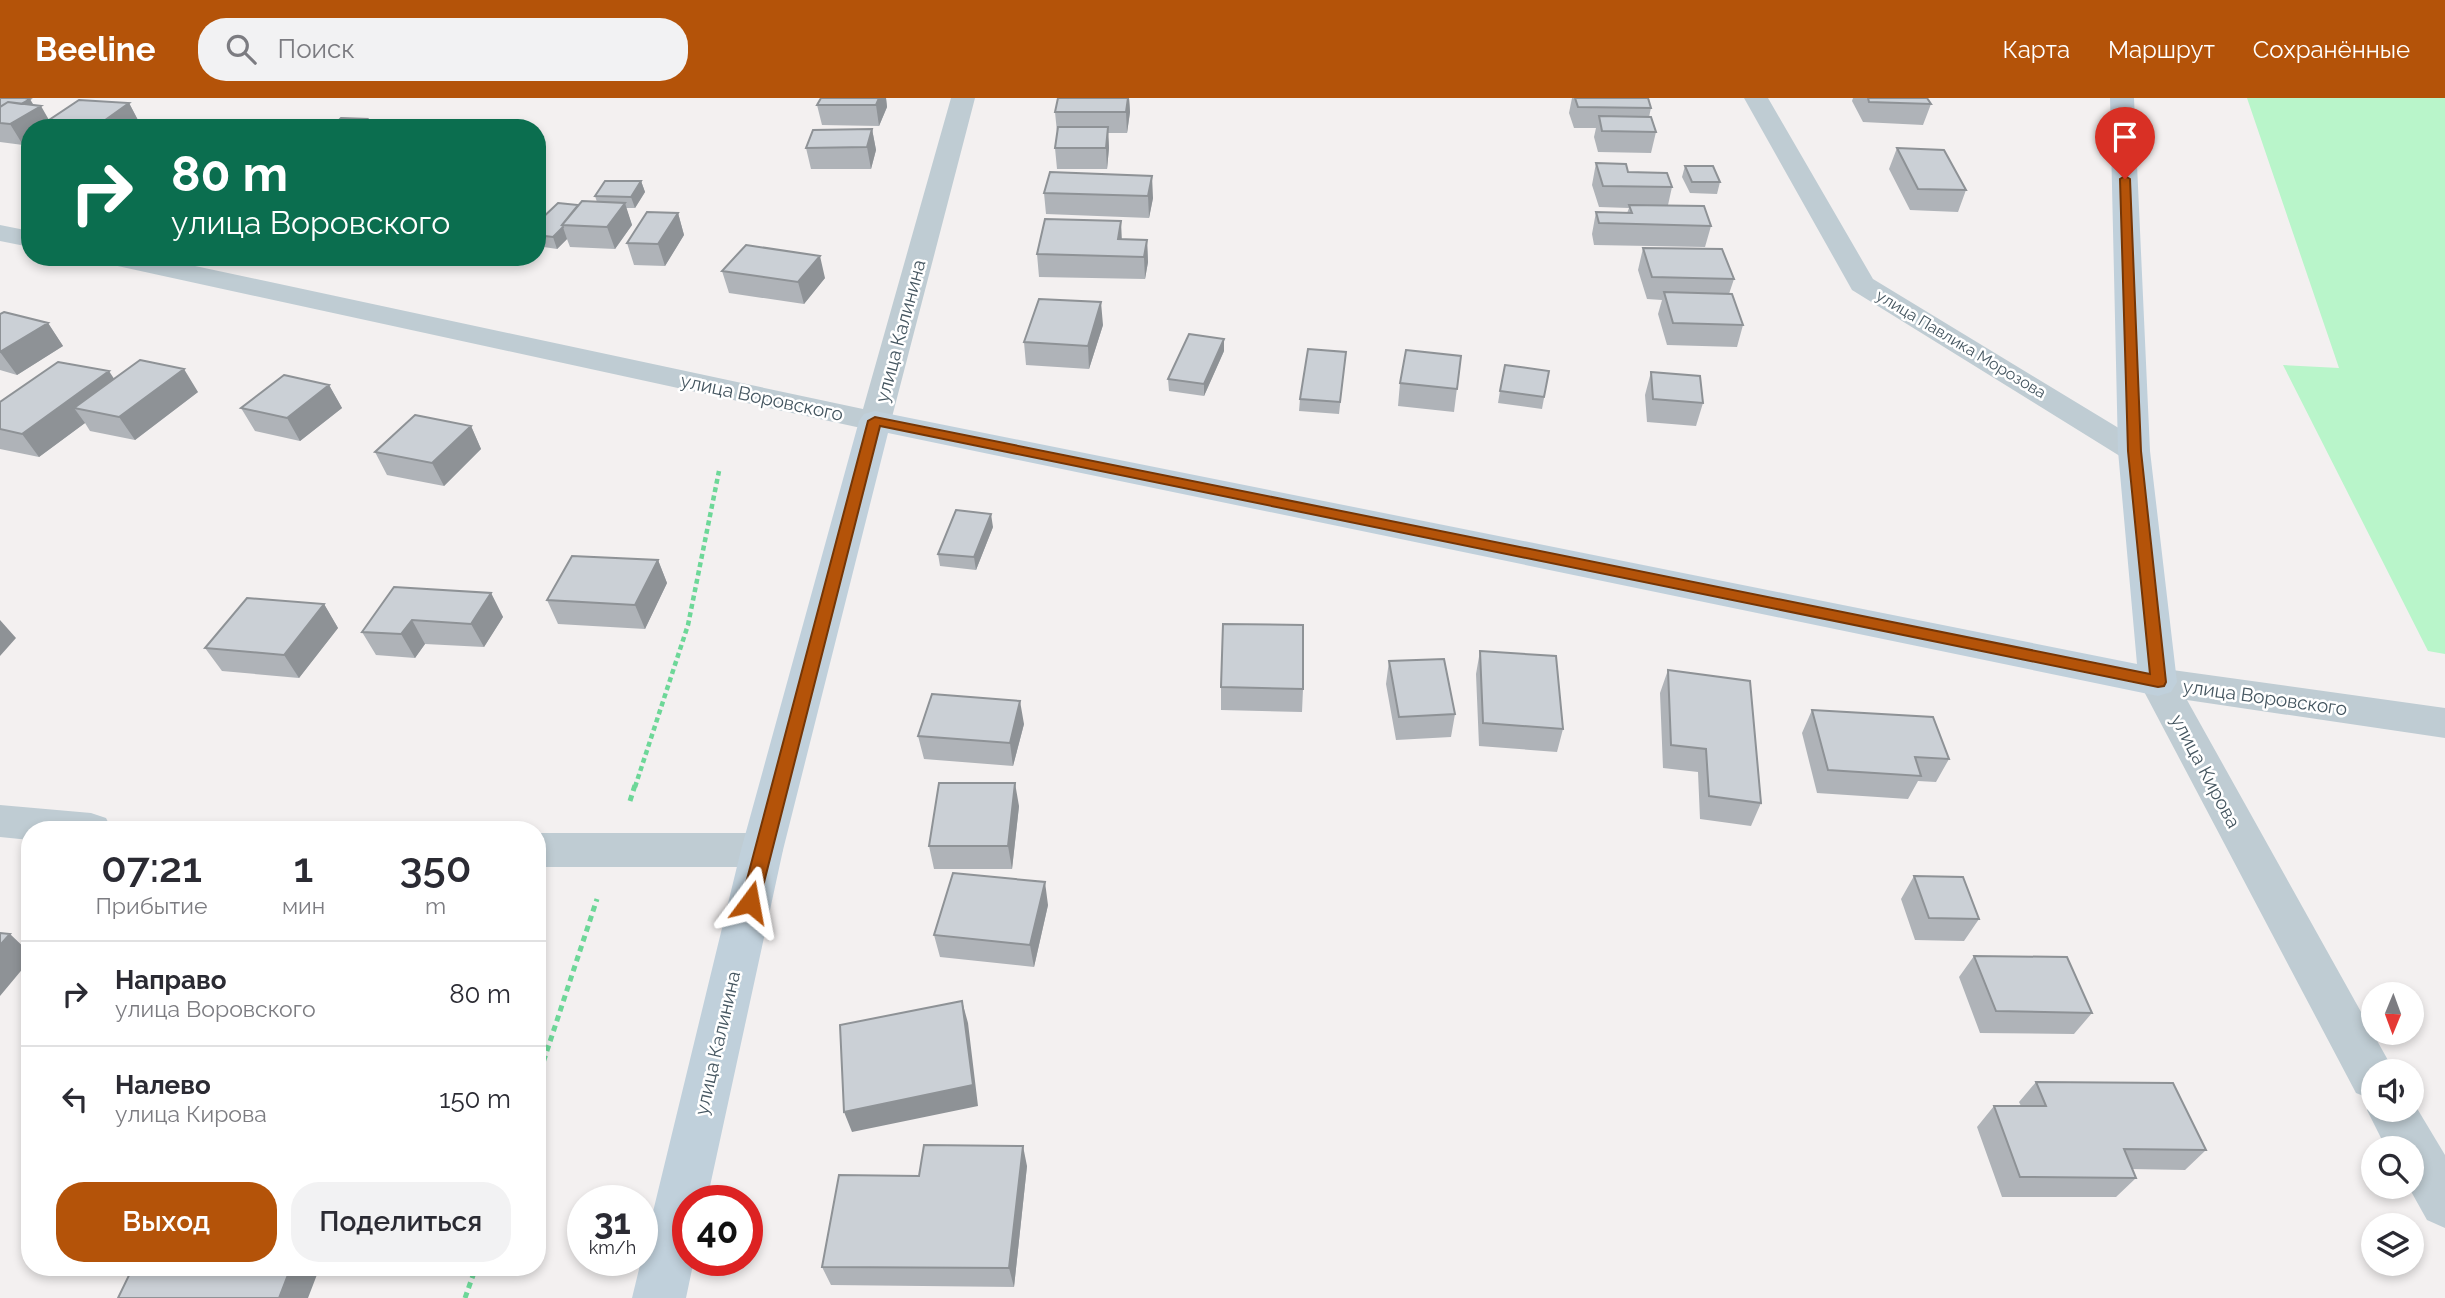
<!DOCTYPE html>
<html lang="ru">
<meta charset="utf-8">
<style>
body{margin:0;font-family:Raleway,sans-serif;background:#f2f2f3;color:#2b2b33;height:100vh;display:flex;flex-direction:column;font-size:26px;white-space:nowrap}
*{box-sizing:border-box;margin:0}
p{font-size:23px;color:#7c7c81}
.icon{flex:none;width:38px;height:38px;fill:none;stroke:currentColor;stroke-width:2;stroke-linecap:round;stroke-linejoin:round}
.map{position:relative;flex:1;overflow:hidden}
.details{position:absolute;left:21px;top:723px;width:525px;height:455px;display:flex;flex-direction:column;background:#fff;border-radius:28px;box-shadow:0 4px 10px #0003}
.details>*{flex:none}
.guide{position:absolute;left:21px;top:21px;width:525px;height:147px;border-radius:28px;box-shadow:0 4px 10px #0003;background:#0b6e4f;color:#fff;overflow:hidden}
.needle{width:46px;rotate:181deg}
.buttons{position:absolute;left:2361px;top:884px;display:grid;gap:14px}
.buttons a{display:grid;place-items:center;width:63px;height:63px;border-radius:50%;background:#fff;box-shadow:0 4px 10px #0003;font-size:35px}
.speed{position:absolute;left:567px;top:1087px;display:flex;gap:14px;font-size:35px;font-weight:700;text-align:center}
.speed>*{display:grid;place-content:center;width:91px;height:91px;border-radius:50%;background:#fff;box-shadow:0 4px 10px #0003;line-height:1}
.speed small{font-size:18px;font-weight:400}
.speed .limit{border:10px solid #d22;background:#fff;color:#111}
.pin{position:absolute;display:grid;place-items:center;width:60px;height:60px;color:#fff;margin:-72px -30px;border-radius:50% 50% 50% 0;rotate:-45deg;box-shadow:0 0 7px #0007}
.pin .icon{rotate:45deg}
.me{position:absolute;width:77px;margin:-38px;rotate:13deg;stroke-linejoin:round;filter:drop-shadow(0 0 5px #0008)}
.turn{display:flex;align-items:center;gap:24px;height:147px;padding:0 35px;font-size:32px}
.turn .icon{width:91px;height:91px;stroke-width:2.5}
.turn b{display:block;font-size:49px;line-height:60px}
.eta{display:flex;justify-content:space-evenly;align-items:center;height:119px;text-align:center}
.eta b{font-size:42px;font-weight:600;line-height:49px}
.action{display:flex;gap:14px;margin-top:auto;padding:14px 35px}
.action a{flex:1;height:80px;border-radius:28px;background:#b45309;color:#fff;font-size:28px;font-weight:600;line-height:80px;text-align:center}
.action a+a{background:#f2f2f3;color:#2b2b33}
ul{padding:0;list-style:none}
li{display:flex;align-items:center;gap:21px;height:105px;padding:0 35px;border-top:2px solid #e1e1e2}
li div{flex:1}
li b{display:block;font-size:26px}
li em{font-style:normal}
header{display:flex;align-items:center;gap:42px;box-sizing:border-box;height:98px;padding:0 35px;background:#b45309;color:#fff}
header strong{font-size:33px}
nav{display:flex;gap:38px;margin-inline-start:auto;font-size:24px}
.search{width:490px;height:63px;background:#f2f2f3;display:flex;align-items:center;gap:18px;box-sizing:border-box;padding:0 24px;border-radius:28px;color:#7c7c81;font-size:26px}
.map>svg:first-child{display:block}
</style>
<header>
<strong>Beeline</strong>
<div class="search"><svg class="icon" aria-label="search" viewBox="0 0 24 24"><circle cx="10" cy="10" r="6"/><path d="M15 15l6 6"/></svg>Поиск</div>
<nav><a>Карта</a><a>Маршрут</a><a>Сохранённые</a></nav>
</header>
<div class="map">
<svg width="2445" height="1200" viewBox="0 0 2445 1200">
<rect width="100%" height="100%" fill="#f3f0f0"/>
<!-- green -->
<path fill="#b9f5ca" d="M2247,0H2445V556L2428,553L2283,267L2339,270Z"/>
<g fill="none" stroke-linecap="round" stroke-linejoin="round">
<!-- path-far1 -->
<path stroke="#6dd798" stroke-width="4.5" stroke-dasharray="5 3.5" stroke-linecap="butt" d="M635,689L688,527L719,373"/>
<!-- path -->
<path stroke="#6dd798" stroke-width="5" stroke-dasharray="6 4.5" stroke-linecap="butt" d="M630,703L635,687
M537,983L597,801
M465,1200L476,1169"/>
<!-- street -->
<path fill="#bfccd3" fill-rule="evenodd" d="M951,0H975L891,323L886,330L875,333L113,167L103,165L99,159H153L863,311Z
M1744,0H1768L1873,181L2145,346L2150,353L2145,360L2134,363L2123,360L1852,192Z
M0,127L30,133V149L0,143Z
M2158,570L2445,610V640L2187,602L2394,973H2373V1012H2412V1002L2445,1057V1130L2427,1122L2408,1088H2412V1050H2386L2367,1012L2371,1001L2356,995L2139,584L2145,574Z
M0,707L91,715L106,720L112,732H30V742L0,739Z
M537,735H762L777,740L783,752L777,764L762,769H537Z"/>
<!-- secondary -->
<path fill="#c0d0db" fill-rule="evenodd" d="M2110,0H2134L2150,353L2177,584L2171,594L2158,598L888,335L783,752L707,1102H688V1162H694L686,1200H632L741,752L859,323L864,316L875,313L2137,566L2118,353Z"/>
</g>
<!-- wall -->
<path fill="#afb3b8" d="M0,0L34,7L49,22L129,5L139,24L30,30V43L23,47L0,44Z
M821,0H886L887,9L879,28L822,27L817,7Z
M1058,0H1129L1130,14L1127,35H1108L1109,50L1107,71H1057L1055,50L1057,34L1055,14Z
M1572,0H1648L1651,10L1649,19L1656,34L1651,55L1598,54L1594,39L1596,30H1574L1569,15Z
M1853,0H1868L1931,6L1923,27L1863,24L1852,3Z
M872,31L876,52L871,71H811L806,50Z
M1897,50L1966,92L1958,114L1910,112L1889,71Z
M1596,65L1628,74L1672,89L1668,107L1711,128L1705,149L1594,147L1592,136L1596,114L1627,115L1629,110L1599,109L1592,87Z
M1685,68L1720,84L1717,96L1690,95L1682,79Z
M1050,74L1153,100L1149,120L1046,116L1044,95Z
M641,83L645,94L635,110H626L632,127L615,151L570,149L567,141L557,151L537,148V125L578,107L597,104L595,98Z
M678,115L684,137L665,168L634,167L627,145Z
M1122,142H1147L1148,164L1145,181L1039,179L1037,156Z
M1643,150L1734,181L1729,196L1743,227L1737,249L1667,247L1658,216L1662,202L1647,201L1638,172Z
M722,173L825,180L804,206L729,195Z
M0,216L48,225L63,248L17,277L0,272Z
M1103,227L1089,271L1026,267L1024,244Z
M1224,253L1204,298L1169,293L1168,281Z
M1346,254L1339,316L1299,313L1300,301Z
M1461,258L1454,314L1398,308L1400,285Z
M1549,273L1542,311L1498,305L1500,293Z
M1651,274L1703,305L1696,328L1647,324L1645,297Z
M114,281L198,294L135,342L90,333L85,325L39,359L0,351V304Z
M329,287L342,310L300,343L255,333L241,310Z
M471,328L481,351L444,388L387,377L375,354Z
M993,429L976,472L940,468L938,456Z
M658,462L667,485L645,531L558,526L547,502Z
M491,495L503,519L484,549L425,546L415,560L376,557L362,534Z
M324,506L338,530L299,580L222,573L205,550Z
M1480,553L1563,631L1557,654L1479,648L1476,576Z
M1389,563L1455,616L1451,639L1396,642L1386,586Z
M1668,572L1761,705L1751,728L1700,721L1698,674L1663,670L1660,595Z
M1221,589L1303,591L1302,614L1221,612Z
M1812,612L1949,661L1936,684L1918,683L1908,701L1817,695L1802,635Z
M1024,626L1013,668L924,661L918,638Z
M1019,708L1012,771H934L929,748Z
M1914,778L1979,821L1964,843L1915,842L1901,801Z
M1048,807L1034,869L940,859L934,837Z
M1974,858L2092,915L2074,936L1980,935L1959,879Z
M2036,984L2206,1052L2185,1072L2132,1071L2136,1080L2116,1099H2002L1977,1029L1994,1008H2021L2019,1004Z
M1027,1068L1014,1189L831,1187L822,1169L919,1078Z"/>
<!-- shaded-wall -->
<path fill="#8e9296" d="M879,0H886L887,9L879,28L876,7Z
M1128,0H1129L1130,14L1127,35L1126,14Z
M30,1L36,11L41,8L53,29L30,30V43L23,47L10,26L0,18Z
M129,5L140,26L135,30H94Z
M367,21L371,30H359Z
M1108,29L1109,50L1107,71L1106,50Z
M872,31L876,52L871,71L867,49Z
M1152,78L1153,100L1149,120L1148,98Z
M641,83L645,94L635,110L631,99Z
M625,105L632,127L615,151L607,129Z
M678,115L684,137L665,168L658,146Z
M1121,123L1122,145L1118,141Z
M563,129L567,141L557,151L553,139Z
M1147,142L1148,164L1145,181L1144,159Z
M820,158L825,180L804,206L798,184Z
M1101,204L1103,227L1089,271L1088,248Z
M48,225L63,248L17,277L0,254Z
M1224,241V253L1204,298V286Z
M184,271L198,294L135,342L119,319Z
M109,273L124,296L74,310L85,325L39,359L22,336Z
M329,287L342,310L300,343L287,320Z
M471,328L481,351L444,388L432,365Z
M991,416L993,429L976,472L974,459Z
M658,462L667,485L645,531L635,507Z
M491,495L503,519L484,549L471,526Z
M324,506L338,530L299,580L284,557Z
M0,522L16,540L0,558Z
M412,522L425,546L415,560L401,536Z
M1020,603L1024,626L1013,668L1010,645Z
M1015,685L1019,708L1012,771L1008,748Z
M1045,784L1048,807L1034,869L1030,847Z
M10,836L30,855V862L0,898V847Z
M962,903L968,925L978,1008L852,1034L844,1014Z
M1023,1048L1027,1068L1014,1189L1009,1170Z
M291,1169H312L318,1174L308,1200H279Z"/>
<!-- building -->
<path fill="#cbd0d6" stroke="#8e9296" stroke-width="2" d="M0,0H25L30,1L21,6L8,4L0,9Z
M821,0H879L876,7H817Z
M1058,0H1128L1126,14H1055Z
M1575,0H1648L1651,10L1578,9Z
M1868,0H1927L1931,6L1869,4Z
M79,2L129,5L94,30H37Z
M8,4L41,8L10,26L0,25V9Z
M1599,18L1651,19L1656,34L1602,33Z
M341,20L367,21L359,30H331Z
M131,23L164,25L158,30H122Z
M190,26L223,28L221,30H186Z
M1058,29H1108L1106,50H1055Z
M872,31L867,49L806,50L813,32Z
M1897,50L1944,52L1966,92L1918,91Z
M1596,65L1626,66L1628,74L1667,75L1672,89L1603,88Z
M1685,68H1713L1720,84H1692Z
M1050,74L1152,78L1148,98L1044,95Z
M605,83H641L631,99L595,98Z
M582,103L625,105L607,129L562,127Z
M558,105L578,107L562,127L563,129L553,139L537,137V125Z
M1629,107L1704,108L1711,128L1599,125L1596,114L1632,115Z
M647,114L678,115L658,146L627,145Z
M1045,121L1121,123L1118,141L1147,142L1144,159L1037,156Z
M746,147L820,158L798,184L722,173Z
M1643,150L1722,151L1734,181L1652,179Z
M1664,194L1732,196L1743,227L1673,225Z
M1039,201L1101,204L1088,248L1024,244Z
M4,214L48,225L0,254V216Z
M1189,236L1224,241L1204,286L1168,281Z
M1308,251L1346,254L1340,304L1300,301Z
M1406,252L1461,258L1457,291L1400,285Z
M140,262L184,271L119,319L74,310Z
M58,264L109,273L22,336L0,331V304Z
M1505,267L1549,273L1544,299L1500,293Z
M1651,274L1700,278L1703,305L1653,301Z
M284,277L329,287L287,320L241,310Z
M415,317L471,328L432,365L375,354Z
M956,412L991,416L974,459L938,456Z
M572,458L658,462L635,507L547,502Z
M394,489L491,495L471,526L412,522L401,536L362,534Z
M247,500L324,506L284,557L205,550Z
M1223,526L1303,527V591L1221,589Z
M1480,553L1556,558L1563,631L1483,625Z
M1444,561L1455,616L1399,619L1389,563Z
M1668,572L1750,583L1761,705L1709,698L1706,651L1671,647Z
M932,596L1020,603L1010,645L918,638Z
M1812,612L1933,619L1949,661L1915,659L1921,678L1828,672Z
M939,685H1015L1008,748H929Z
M953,775L1045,784L1030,847L934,837Z
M1914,778L1963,779L1979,821L1929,820Z
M0,835L10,836L0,847Z
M1974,858L2067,859L2092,915L1996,913Z
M962,903L973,987L844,1014L840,927Z
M2036,984L2173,985L2206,1052L2124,1051L2136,1080L2020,1079L1994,1008H2046Z
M924,1047L1023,1048L1009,1170L822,1169L839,1077L919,1078Z
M133,1169H291L279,1200H118Z"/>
<!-- route -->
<path fill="#b45309" stroke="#753606" stroke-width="2" d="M2125,78L2130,81L2141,353L2166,584L2164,588L2158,589L880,328L759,804L756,810L750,812L743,810L741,804L868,323L875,319L2150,576L2128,353L2120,81Z"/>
<g text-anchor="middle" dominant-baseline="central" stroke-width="5" stroke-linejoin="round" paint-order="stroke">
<!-- far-street labels -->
<g font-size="16" fill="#455660" stroke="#fff">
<text transform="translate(1961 246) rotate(31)">улица Павлика Морозова</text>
</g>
<!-- street labels -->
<g font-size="19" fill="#455660" stroke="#fff">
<text transform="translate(900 233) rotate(-75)">улица Калинина</text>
<text transform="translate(762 299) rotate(12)">улица Воровского</text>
<text transform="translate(2265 599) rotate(8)">улица Воровского</text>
<text transform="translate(2206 673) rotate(62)">улица Кирова</text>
<text transform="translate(717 945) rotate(-77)">улица Калинина</text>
</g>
</g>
</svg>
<div class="buttons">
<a><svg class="needle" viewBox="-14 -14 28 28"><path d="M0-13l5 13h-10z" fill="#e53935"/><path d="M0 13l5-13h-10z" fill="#7c7c81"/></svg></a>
<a><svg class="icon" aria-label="sound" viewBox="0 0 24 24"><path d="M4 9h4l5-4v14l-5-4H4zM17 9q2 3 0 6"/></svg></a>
<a><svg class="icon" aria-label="search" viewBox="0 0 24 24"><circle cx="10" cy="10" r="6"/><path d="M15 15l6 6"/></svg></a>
<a><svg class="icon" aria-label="layers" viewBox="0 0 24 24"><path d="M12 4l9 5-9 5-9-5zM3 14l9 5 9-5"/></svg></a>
</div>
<div class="speed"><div>31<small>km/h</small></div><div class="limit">40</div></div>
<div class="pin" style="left:2125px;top:81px;background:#d93025"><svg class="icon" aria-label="arrive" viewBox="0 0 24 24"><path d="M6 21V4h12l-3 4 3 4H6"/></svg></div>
<svg class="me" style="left:750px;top:804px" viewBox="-20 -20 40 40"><path d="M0-17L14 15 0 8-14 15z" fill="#b45309" stroke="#fff" stroke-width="4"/></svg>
<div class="guide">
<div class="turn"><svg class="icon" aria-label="right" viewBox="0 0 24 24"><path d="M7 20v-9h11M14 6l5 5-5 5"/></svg><div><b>80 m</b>улица Воровского</div></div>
</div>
<section class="details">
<div class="eta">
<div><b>07:21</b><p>Прибытие</p></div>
<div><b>1</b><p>мин</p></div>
<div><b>350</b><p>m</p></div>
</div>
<ul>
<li><svg class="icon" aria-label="right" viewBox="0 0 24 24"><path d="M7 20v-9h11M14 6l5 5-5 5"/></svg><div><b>Направо</b><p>улица Воровского</p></div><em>80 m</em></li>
<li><svg class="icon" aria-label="left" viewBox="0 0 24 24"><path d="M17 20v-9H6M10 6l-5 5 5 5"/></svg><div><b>Налево</b><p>улица Кирова</p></div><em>150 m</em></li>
</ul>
<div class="action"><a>Выход</a><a>Поделиться</a></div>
</section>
</div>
